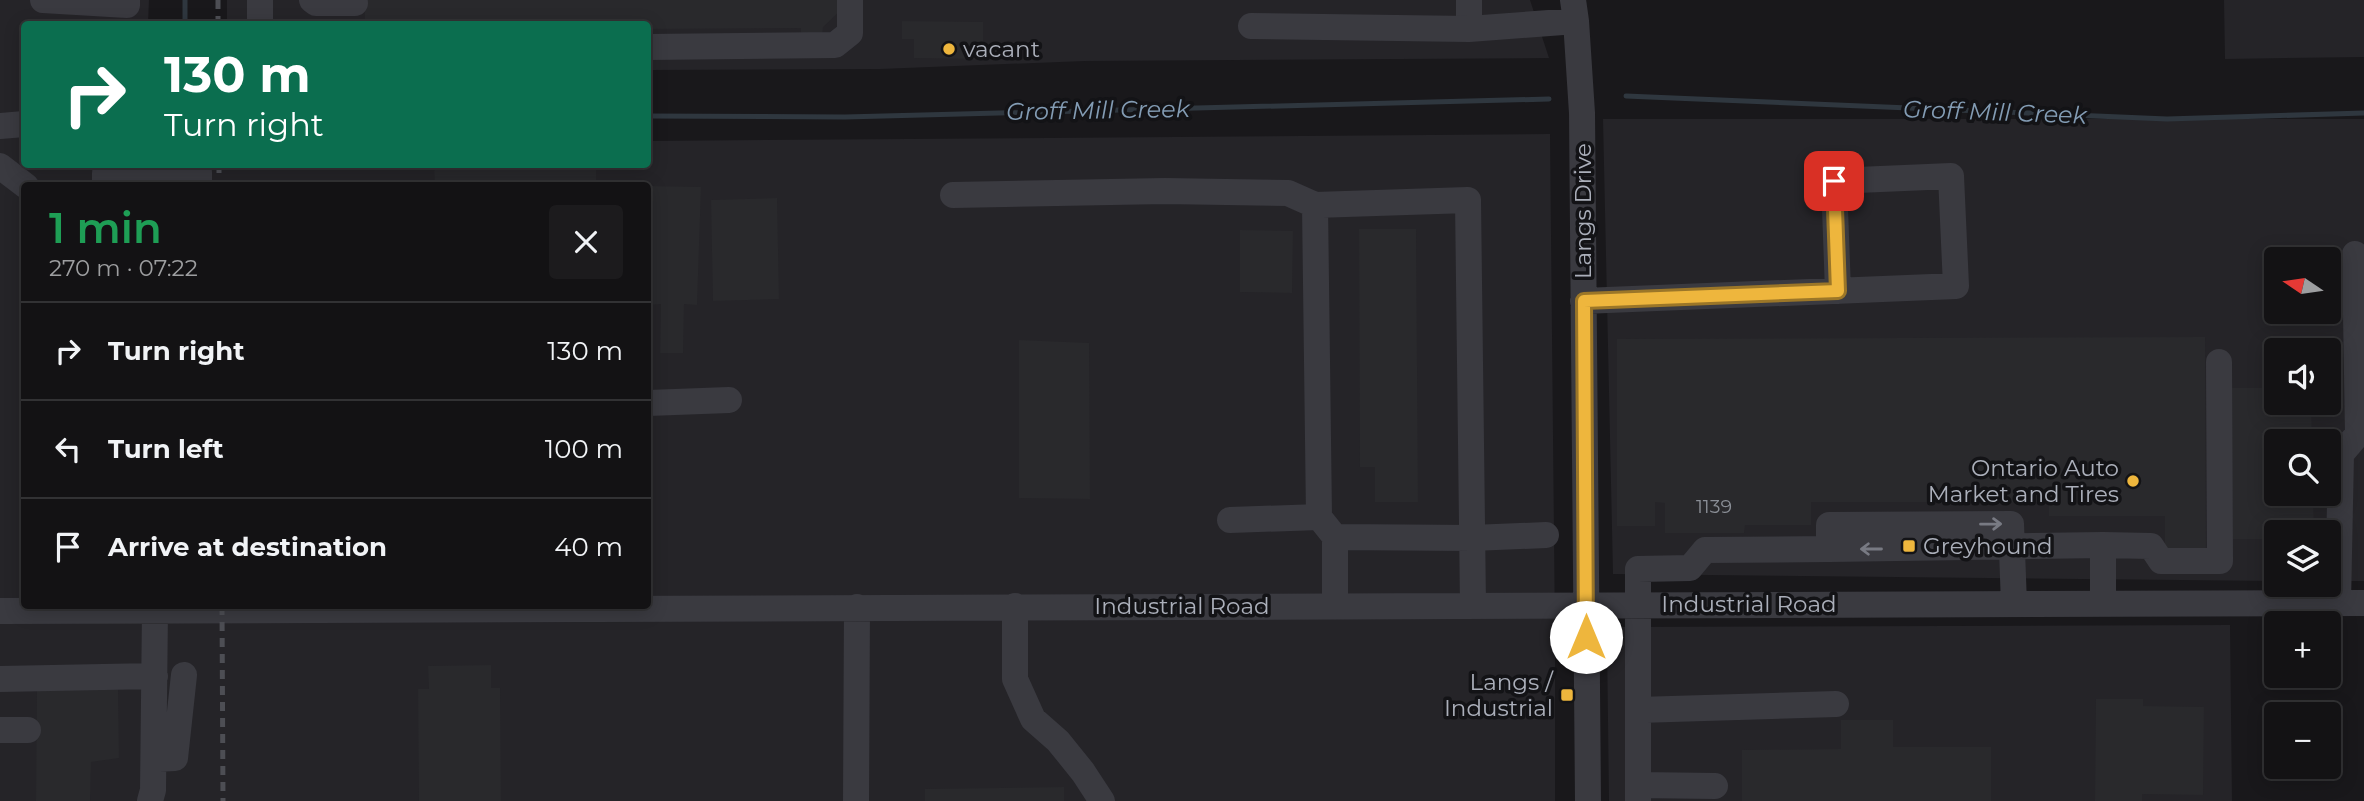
<!DOCTYPE html>
<meta charset="utf-8">
<style>
body{margin:0;font-family:Montserrat,sans-serif;background:#1c1b1d;color:#f1f3f6;height:100vh;display:flex;flex-direction:column;font-size:26px;white-space:nowrap}
*{box-sizing:border-box;margin:0}
p{font-size:23px;color:#9d9ea0}
.icon{flex:none;width:38px;height:38px;fill:none;stroke:currentColor;stroke-width:2;stroke-linecap:round;stroke-linejoin:round}
.map{position:relative;flex:1;overflow:hidden}
.details{position:absolute;left:21px;top:182px;width:630px;height:427px;display:flex;flex-direction:column;background:#131214;border-radius:7px;box-shadow:0 4px 18px #0003,0 0 0 2px #323234}
.details>*{flex:none}
.top-card{position:absolute;left:21px;top:21px;width:630px;height:147px;border-radius:7px;box-shadow:0 4px 18px #0003,0 0 0 2px #323234;background:#0b6e4f;color:#fff;overflow:hidden}
.needle{width:46px;rotate:283deg}
.fabs{position:absolute;left:2264px;top:247px;display:grid;gap:14px}
.fabs a{display:grid;place-items:center;width:77px;height:77px;border-radius:7px;background:#131214;box-shadow:0 4px 18px #0003,0 0 0 2px #323234;font-size:35px}
.pin{position:absolute;display:grid;place-items:center;width:60px;height:60px;color:#fff;margin:-30px;border-radius:14px;box-shadow:0 4px 10px #0006}
.me{position:absolute;width:77px;margin:-38px;rotate:0deg;stroke-linejoin:round;filter:drop-shadow(0 0 5px #0008)}
.turn{display:flex;align-items:center;gap:24px;height:147px;padding:0 28px;font-size:32px}
.turn .icon{width:91px;height:91px;stroke-width:2.5}
.turn b{display:block;font-size:49px;line-height:60px}
.round{display:grid;place-items:center;flex:none;width:74px;height:74px;border-radius:7px;background:#1c1b1d}
.headline{display:flex;align-items:center;justify-content:space-between;height:119px;padding:0 28px}
h1{font-size:42px;font-weight:600;line-height:52px;color:#1e9e55}
ul{padding:0;list-style:none}
li{display:flex;align-items:center;gap:21px;height:98px;padding:0 28px;border-top:2px solid #323234}
li div{flex:1}
li b{display:block;font-size:26px}
li em{font-style:normal}
.map>svg:first-child{display:block}
</style>
<div class="map">
<svg width="2364" height="801" viewBox="0 0 2364 801">
<rect width="100%" height="100%" fill="#19181b"/>
<!-- built -->
<path fill="#252428" fill-rule="evenodd" d="M0,0H149L148,24H24V164H648V141L1550,134L1555,634V801H0ZM24,186H648V606H24Z
M227,0H1530L1549,58L1085,61L880,69L648,70V24H227Z
M2224,0H2364V57L2225,59Z
M1603,119H2364V581H2329V532H2277V581L1613,574ZM2277,259H2329V312H2277ZM2277,350H2329V402H2277ZM2277,441H2329V494H2277Z
M2230,625L2232,801H1609L1607,640L1622,627Z"/>
<g fill="none" stroke-linecap="round" stroke-linejoin="round">
<!-- stream -->
<path stroke="#2f373f" stroke-width="5" d="M185,0V24
M1626,96L2167,119L2364,113
M648,116L845,117L1549,99"/>
</g>
<!-- building -->
<path fill="#29292c" d="M365,0H841V10L823,27L822,37H801V28L648,29V24H365Z
M902,21L983,22V59L914,58V39H902Z
M434,164H596V186H435Z
M648,186L701,187L697,305L684,304L683,353H660L661,304L648,305Z
M777,198L779,299L713,301L711,200Z
M1359,229H1416L1418,502H1375V467H1360Z
M1240,230L1293,231L1292,293L1240,292Z
M2205,337L2206,548H2165V516H2049V502H1811V525H1745L1744,533H1665V503L1655,502V526H1617V339Z
M1019,340L1089,343L1090,499L1019,498Z
M2230,388H2277V402H2311L2312,441H2277V494H2313L2314,532H2277V539H2233Z
M491,665V688H500L501,801H419L418,689H429L428,666Z
M118,689L119,758L91,762L90,801H36L37,690Z
M2096,699H2143V706L2204,707L2203,795L2142,794V801H2095Z
M1841,720H1893V747H1991V801H1742V750L1841,749Z
M1064,787V801H925V789Z"/>
<g fill="none" stroke-linecap="round" stroke-linejoin="round">
<!-- minor -->
<path stroke="#3a3a40" stroke-width="26" d="M43,0L127,5V0
M260,0V24
M312,0L316,3H355
M1469,0V29L1576,21
M1573,0L1576,21L1582,113L1588,801
M1251,26L1469,29
M648,47L835,45L850,33V0
M0,126L24,124
M0,166L26,186
M105,186V173L199,172V186
M953,195L1165,191L1288,193L1315,205
M1583,301L1956,286L1951,176L1834,181L1838,291
M648,403L729,400
M1230,520L1319,517
M1335,537L1472,538L1546,535
M2103,545L2151,546L2161,561H2220L2219,362
M2338,603L2341,454L2358,434L2355,254
M2014,604L2011,524L1829,525V549L2103,545V603
M1335,605V537L1319,517L1315,205L1468,200L1473,605
M1015,606V679L1033,719L1058,741L1083,772L1102,801
M0,611L2364,603
M0,679L155,676
M1638,710L1836,704
M0,730H28
M154,759L175,758L184,675
M1638,785L1715,786
M150,801L153,790L155,610
M856,801L857,607
M1638,801V569L1690,568L1705,550L1829,549"/>
<!-- rail -->
<path stroke="#4d4e54" stroke-width="5" stroke-dasharray="9 7" stroke-linecap="butt" d="M218,0V24
M219,164V186
M222,606L223,801"/>
</g>
<!-- one-way arrows -->
<defs><path id="oneway-shaft" d="M-6 0H5M1.5-3L5.5 0L1.5 3" fill="none" stroke-width="1.6" stroke-linecap="round" stroke-linejoin="round" transform="scale(1.75)"/></defs>
<g stroke="#787a83">
<use href="#oneway-shaft" transform="translate(1991 524) rotate(-1)"/>
<use href="#oneway-shaft" transform="translate(1871 549) rotate(180)"/>
</g>
<g fill="none" stroke-linecap="round" stroke-linejoin="round">
<!-- route casing -->
<g stroke="#9b7628" stroke-width="18">
<path id="route" d="M1586,637L1584,301L1838,291L1834,181"/>
</g>
<!-- route -->
<use href="#route" stroke="#eeb63d" stroke-width="12"/>
</g>
<!-- markers -->
<g fill="#eeb63d" stroke="#131316" stroke-width="2.5">
<circle cx="949" cy="49" r="7"/>
<circle cx="2133" cy="481" r="7"/>
<rect x="1902" y="539" width="14" height="14" rx="3.5"/>
<rect x="1560" y="688" width="14" height="14" rx="3.5"/>
</g>
<g text-anchor="middle" dominant-baseline="central" stroke-width="7" stroke-linejoin="round" paint-order="stroke">
<!-- number labels -->
<g font-size="19" fill="#8a8e96">
<text x="1714" y="506">1139</text>
</g>
<!-- poi labels -->
<g font-size="23" fill="#abafba" stroke="#131316" text-anchor="start">
<text x="963" y="49">vacant</text>
<text x="2119" y="468" text-anchor="end">Ontario Auto<tspan x="2119" dy="26">Market and Tires</tspan></text>
<text x="1923" y="546">Greyhound</text>
<text x="1553" y="682" text-anchor="end">Langs /<tspan x="1553" dy="26">Industrial</tspan></text>
</g>
<!-- street labels -->
<g font-size="23" fill="#abafba" stroke="#131316">
<text transform="translate(1583 211) rotate(-90)">Langs Drive</text>
<text x="1749" y="604">Industrial Road</text>
<text x="1182" y="606">Industrial Road</text>
</g>
<!-- water labels -->
<g font-size="24" font-style="italic" fill="#839cb4" stroke="#131316">
<text transform="translate(1098 110) rotate(-1)">Groff Mill Creek</text>
<text transform="translate(1995 112) rotate(2)">Groff Mill Creek</text>
</g>
</g>
</svg>
<div class="fabs">
<a><svg class="needle" viewBox="-14 -14 28 28"><path d="M0-13l5 13h-10z" fill="#e53935"/><path d="M0 13l5-13h-10z" fill="#9d9ea0"/></svg></a>
<a><svg class="icon" aria-label="sound" viewBox="0 0 24 24"><path d="M4 9h4l5-4v14l-5-4H4zM17 9q2 3 0 6"/></svg></a>
<a><svg class="icon" aria-label="search" viewBox="0 0 24 24"><circle cx="10" cy="10" r="6"/><path d="M15 15l6 6"/></svg></a>
<a><svg class="icon" aria-label="layers" viewBox="0 0 24 24"><path d="M12 4l9 5-9 5-9-5zM3 14l9 5 9-5"/></svg></a>
<a>+</a>
<a>−</a>
</div>
<div class="pin" style="left:1834px;top:181px;background:#d93025"><svg class="icon" aria-label="arrive" viewBox="0 0 24 24"><path d="M6 21V4h12l-3 4 3 4H6"/></svg></div>
<svg class="me" style="left:1586px;top:637px" viewBox="-20 -20 40 40"><circle r="19" fill="#fff"/><path d="M0-13L10 11 0 6-10 11z" fill="#eeb63d"/></svg>
<div class="top-card">
<div class="turn"><svg class="icon" aria-label="right" viewBox="0 0 24 24"><path d="M7 20v-9h11M14 6l5 5-5 5"/></svg><div><b>130 m</b>Turn right</div></div>
</div>
<section class="details">
<div class="headline"><div><h1>1 min</h1><p>270 m · 07:22</p></div><a class="round"><svg class="icon" aria-label="close" viewBox="0 0 24 24"><path d="M6 6l12 12M18 6L6 18"/></svg></a></div>
<ul>
<li><svg class="icon" aria-label="right" viewBox="0 0 24 24"><path d="M7 20v-9h11M14 6l5 5-5 5"/></svg><div><b>Turn right</b></div><em>130 m</em></li>
<li><svg class="icon" aria-label="left" viewBox="0 0 24 24"><path d="M17 20v-9H6M10 6l-5 5 5 5"/></svg><div><b>Turn left</b></div><em>100 m</em></li>
<li><svg class="icon" aria-label="arrive" viewBox="0 0 24 24"><path d="M6 21V4h12l-3 4 3 4H6"/></svg><div><b>Arrive at destination</b></div><em>40 m</em></li>
</ul>
</section>
</div>
